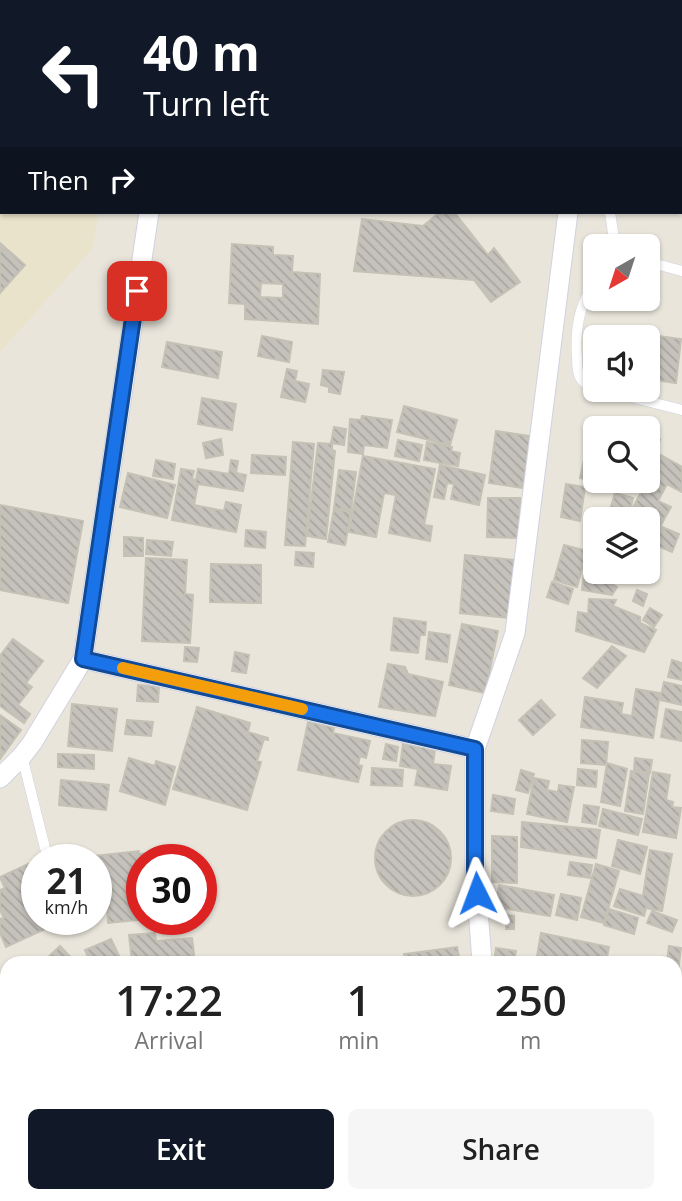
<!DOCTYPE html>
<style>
body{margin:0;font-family:"Open Sans",sans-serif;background:#f6f6f6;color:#222;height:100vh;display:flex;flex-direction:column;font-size:26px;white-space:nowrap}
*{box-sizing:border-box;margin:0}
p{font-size:23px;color:#767676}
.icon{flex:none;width:38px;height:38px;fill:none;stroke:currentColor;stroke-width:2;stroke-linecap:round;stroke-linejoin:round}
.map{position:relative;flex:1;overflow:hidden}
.drawer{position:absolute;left:0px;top:956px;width:682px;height:247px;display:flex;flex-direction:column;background:#fff;border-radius:21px 21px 0 0;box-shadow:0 2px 5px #0004}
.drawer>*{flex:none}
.hud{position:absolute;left:0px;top:0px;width:682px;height:214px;box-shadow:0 2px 5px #0004;background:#111827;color:#fff;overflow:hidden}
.needle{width:46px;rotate:219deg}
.controls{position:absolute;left:583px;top:234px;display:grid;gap:14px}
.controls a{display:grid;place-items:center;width:77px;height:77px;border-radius:10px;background:#fff;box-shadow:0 2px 5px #0004;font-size:35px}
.speed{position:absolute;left:21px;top:844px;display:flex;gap:14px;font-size:35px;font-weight:700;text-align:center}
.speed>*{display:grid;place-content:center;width:91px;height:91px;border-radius:50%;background:#fff;box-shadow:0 2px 5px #0004;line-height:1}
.speed small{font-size:18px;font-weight:400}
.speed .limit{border:10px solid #d22;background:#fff;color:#111}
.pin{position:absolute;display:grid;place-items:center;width:60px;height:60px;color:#fff;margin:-30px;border-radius:14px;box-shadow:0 4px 10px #0006}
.me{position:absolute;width:77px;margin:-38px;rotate:357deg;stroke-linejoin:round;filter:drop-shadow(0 0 5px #0008)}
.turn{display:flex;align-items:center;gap:24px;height:147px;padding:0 28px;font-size:32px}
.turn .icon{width:91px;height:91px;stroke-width:2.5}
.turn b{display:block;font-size:49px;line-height:60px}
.then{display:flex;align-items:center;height:66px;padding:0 28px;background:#0003;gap:14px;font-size:26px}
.eta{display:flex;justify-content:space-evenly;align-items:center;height:119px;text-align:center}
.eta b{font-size:42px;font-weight:600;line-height:49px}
.action{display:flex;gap:14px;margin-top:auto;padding:14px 28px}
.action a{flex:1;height:80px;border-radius:10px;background:#111827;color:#fff;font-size:28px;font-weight:600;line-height:80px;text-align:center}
.action a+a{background:#f6f6f6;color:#222}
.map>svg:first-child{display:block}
</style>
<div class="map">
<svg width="682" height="1201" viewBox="0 0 682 1201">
<defs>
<pattern id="building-back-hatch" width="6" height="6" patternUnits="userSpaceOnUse" patternTransform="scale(1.75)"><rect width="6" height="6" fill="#c5c1bb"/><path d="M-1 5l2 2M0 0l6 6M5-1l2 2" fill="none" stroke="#a9a6a1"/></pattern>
</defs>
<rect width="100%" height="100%" fill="#e9e5db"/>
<!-- education -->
<path fill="#eae3cb" d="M0,0H126V2H2V212H98L93,248L0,352Z"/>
<!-- building -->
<path fill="url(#building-back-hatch)" stroke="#c4c1b5" stroke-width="2" fill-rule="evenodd" d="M440,212H454L488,255L494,248L520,282L491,302L474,280L354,271L362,219L423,226Z
M0,243L25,265L0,293Z
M232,244L273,247V255L293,256L292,272L320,274L318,324L245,319V304L229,303ZM261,283L283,284V298L260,297Z
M594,327L681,339L676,383L648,379V338H595V372L588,371Z
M262,336L292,342L289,362L258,356Z
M167,342L222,352L218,378L162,367Z
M287,369L297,371L295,381L309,384L305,402L281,397Z
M323,370L344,372L340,394L329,392V387L321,385Z
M202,398L236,404L232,430L198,424Z
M404,406L457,420L450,445L397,432Z
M362,416L392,420L387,448L364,445L363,454L348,452L350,419L361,420Z
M334,427L346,429L344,445L331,443Z
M496,431L530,436L523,488L489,483Z
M590,432L595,434V481H625L623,488L580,478Z
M648,437L660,439L654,465L648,463Z
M221,439L223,455L206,458L203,443Z
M398,440L422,445L419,461L395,456Z
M293,442L314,444L305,546L285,545Z
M427,442L452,447L451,451L460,453L458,466L424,460Z
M318,443L332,444V450L335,451L326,539L307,536Z
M252,455L286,457L285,475L251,473Z
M661,455L682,467V492L667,484L658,501L671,507L661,525L632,509Z
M363,456L435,469L424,525L432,526L430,541L389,533L396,495L384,493L376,537L349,532Z
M156,460L175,464L173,479L153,476Z
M231,460L238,461L236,473L246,475L243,491L198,484L194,505L224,511L226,502L241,505L236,532L172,520L181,469L194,471L192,479L196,480L198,469L229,474Z
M440,465L485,475L479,505L451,499L454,484L447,483L444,499L434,497Z
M339,470L356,472L351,510L334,508Z
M128,473L175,485L167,518L120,507Z
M566,484L585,487L580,521L561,517Z
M615,493L633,498L628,519L631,520H607Z
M488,498H520L519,538L487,537Z
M0,505L83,521L68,603L0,590Z
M334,509L351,512L345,545L328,542Z
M648,521L679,534L672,552L648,542Z
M246,530L266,532L265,548L245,546Z
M124,537L143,538V556H124Z
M147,540L173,542L171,556L146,554Z
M564,545L595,553L591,567L583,565L577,587L554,580Z
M593,547L595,548V572H614L609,582L617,587L612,595L582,590L584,572L588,569L593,574L595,553Z
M296,552L314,553L313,567L295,565Z
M465,555L514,560L509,618L460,613Z
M146,558L187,560L185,594L193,595L190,643L142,641Z
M211,564L261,565V603L210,602Z
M552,582L573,589L568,604L547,597Z
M637,590L647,594L643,606L633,601Z
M589,599L616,600L613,606L640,617V623L656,630L644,652L576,631L578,612L588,614Z
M650,608L662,615L654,627L643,620Z
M394,618L426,622L425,635H420L418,653L391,650Z
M462,624L498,631L485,693L449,685Z
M429,632L450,635L447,662L426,659Z
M13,639L43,661L26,683L32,687L18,705L30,714L24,723L0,706V656Z
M612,646L626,656L597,688L583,678Z
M185,647L199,648L197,662L184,661Z
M235,652L249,655L246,673L232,671Z
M672,660L682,663V680L668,677Z
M388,664L405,667L408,674L443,682L435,716L379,707Z
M664,682L682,686V705L660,700Z
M138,685L159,687L158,702L137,701Z
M636,689L660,693L653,738L581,727L585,697L623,703L621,714L632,716Z
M541,700L555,715L533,735L519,720Z
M72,704L117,709L112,751L68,746Z
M197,707L250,723L248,732L268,738V740L264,739L257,761L261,762L247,810L173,789Z
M666,709L682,712V741L661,737Z
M0,715L21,730L0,759Z
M127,720L153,722L151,736L125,734Z
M308,722L334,727L333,733L370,741L366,758L360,756L358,765L362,766L358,782L298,770Z
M582,740L608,742L606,765L581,763Z
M386,744L398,747L396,761L383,759Z
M403,744L435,749L433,764L451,766L447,790L415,785L418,769L400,766Z
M58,754L94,755V769L58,767Z
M129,758L155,766L156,761L175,767L165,805L120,791Z
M635,758L652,760L650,773L634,770Z
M607,763L627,769L620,806L601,802Z
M372,768L403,770L402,786L371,785Z
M578,769L597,771L596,787L577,785Z
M521,770L534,774L528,793L516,790Z
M631,771L649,774L643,814L625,811Z
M653,772L670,775L666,800L673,802L672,807L681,808L676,838L643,832Z
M534,778L549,781L547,790L558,792L559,785L574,787L567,822L527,814Z
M61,780L109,785L106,810L59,805Z
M493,795L515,799L513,814L491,811Z
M584,805L599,807L596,824L582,822Z
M603,809L642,819L638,835L599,826Z
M375 858a38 38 0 1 1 76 0a38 38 0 1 1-76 0Z
M522,822L600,830L596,858L521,847Z
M492,836L517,837V883L492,882Z
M618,840L647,847L640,874L612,866Z
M187,849L189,859H142V919H149L108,923L107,905L96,906V859H76V858L139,851V854Z
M650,850L672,854L662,911L646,908L644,916L614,906L620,889L643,896Z
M570,862L592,865L590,878L568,875Z
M28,864L37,882V919H54L56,924L6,947L0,933V919L4,918L0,910V890L5,888L0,877Z
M596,864L619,871L604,923L581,917Z
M499,885L554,895L550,916L496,907Z
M561,894L581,898L577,920L556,915Z
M494,908L504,909L503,919L493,917Z
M609,909L638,918L634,934L604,925Z
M652,911L677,920L672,932L647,923Z
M506,915L514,916V929H506Z
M155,933L156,941L192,938L195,962H132L129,935Z
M541,933L609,947L606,962H536Z
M111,939L122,962H90L85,950Z
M60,946L75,962H43Z
M669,946L681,948L677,981H676V962H667Z
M457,947L460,962H406L404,954Z
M496,948L516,951L514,962H494Z
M378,1195H407L404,1201H376Z"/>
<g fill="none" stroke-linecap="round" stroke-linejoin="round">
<!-- service casing -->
<g stroke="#d0d2e0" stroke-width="11">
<path id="service" d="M631,2V0
M0,109H2
M0,120L2,119
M610,212L615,247
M648,262L682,271
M595,283C579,304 575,332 577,357C577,364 577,374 581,379C584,383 591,387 595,388
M603,390L682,410
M22,756L45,848L49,859
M73,919V921"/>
</g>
<!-- minor casing -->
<g stroke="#d0d2e0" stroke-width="21">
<path id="minor" d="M258,0V2
M681,196H682
M83,659L475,749L515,633L568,212
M475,749V869L482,962
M0,778L22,756L32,743L83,659L149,212
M676,1073L682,1075"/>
</g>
<!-- service -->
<use href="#service" stroke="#fff" stroke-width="10"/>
<!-- minor -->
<use href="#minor" stroke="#fff" stroke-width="19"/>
</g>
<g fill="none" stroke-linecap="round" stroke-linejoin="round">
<!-- route casing -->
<g stroke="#114b97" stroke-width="18">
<path id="route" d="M137,291L83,659L475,749V869L477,893"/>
</g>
<!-- route -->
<use href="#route" stroke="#1a73e8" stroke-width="12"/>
<!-- slow -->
<path stroke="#f59e0b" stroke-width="12" d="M123,668L302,709"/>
</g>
</svg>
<div class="controls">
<a><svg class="needle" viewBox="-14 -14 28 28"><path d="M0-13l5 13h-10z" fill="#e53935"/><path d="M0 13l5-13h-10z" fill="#767676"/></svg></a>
<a><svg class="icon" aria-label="sound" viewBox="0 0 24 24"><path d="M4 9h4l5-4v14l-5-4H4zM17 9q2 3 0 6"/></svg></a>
<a><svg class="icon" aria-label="search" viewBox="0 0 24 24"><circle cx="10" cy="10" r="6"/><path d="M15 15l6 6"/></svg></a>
<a><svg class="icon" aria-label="layers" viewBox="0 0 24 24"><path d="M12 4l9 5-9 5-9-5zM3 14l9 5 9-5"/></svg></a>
</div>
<div class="speed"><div>21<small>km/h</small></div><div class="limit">30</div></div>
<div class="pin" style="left:137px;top:291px;background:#d93025"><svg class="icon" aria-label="arrive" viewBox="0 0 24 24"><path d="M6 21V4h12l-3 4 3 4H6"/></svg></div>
<svg class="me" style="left:477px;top:893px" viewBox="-20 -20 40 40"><path d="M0-17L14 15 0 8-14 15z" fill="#1a73e8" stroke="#fff" stroke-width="4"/></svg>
<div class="hud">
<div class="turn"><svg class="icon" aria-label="left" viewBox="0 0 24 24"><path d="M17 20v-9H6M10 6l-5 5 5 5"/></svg><div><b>40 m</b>Turn left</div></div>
<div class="then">Then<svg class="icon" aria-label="right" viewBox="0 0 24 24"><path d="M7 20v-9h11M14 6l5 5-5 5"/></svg></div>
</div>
<section class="drawer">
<div class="eta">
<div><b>17:22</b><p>Arrival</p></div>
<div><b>1</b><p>min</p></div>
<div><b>250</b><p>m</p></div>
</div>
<div class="action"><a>Exit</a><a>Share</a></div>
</section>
</div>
